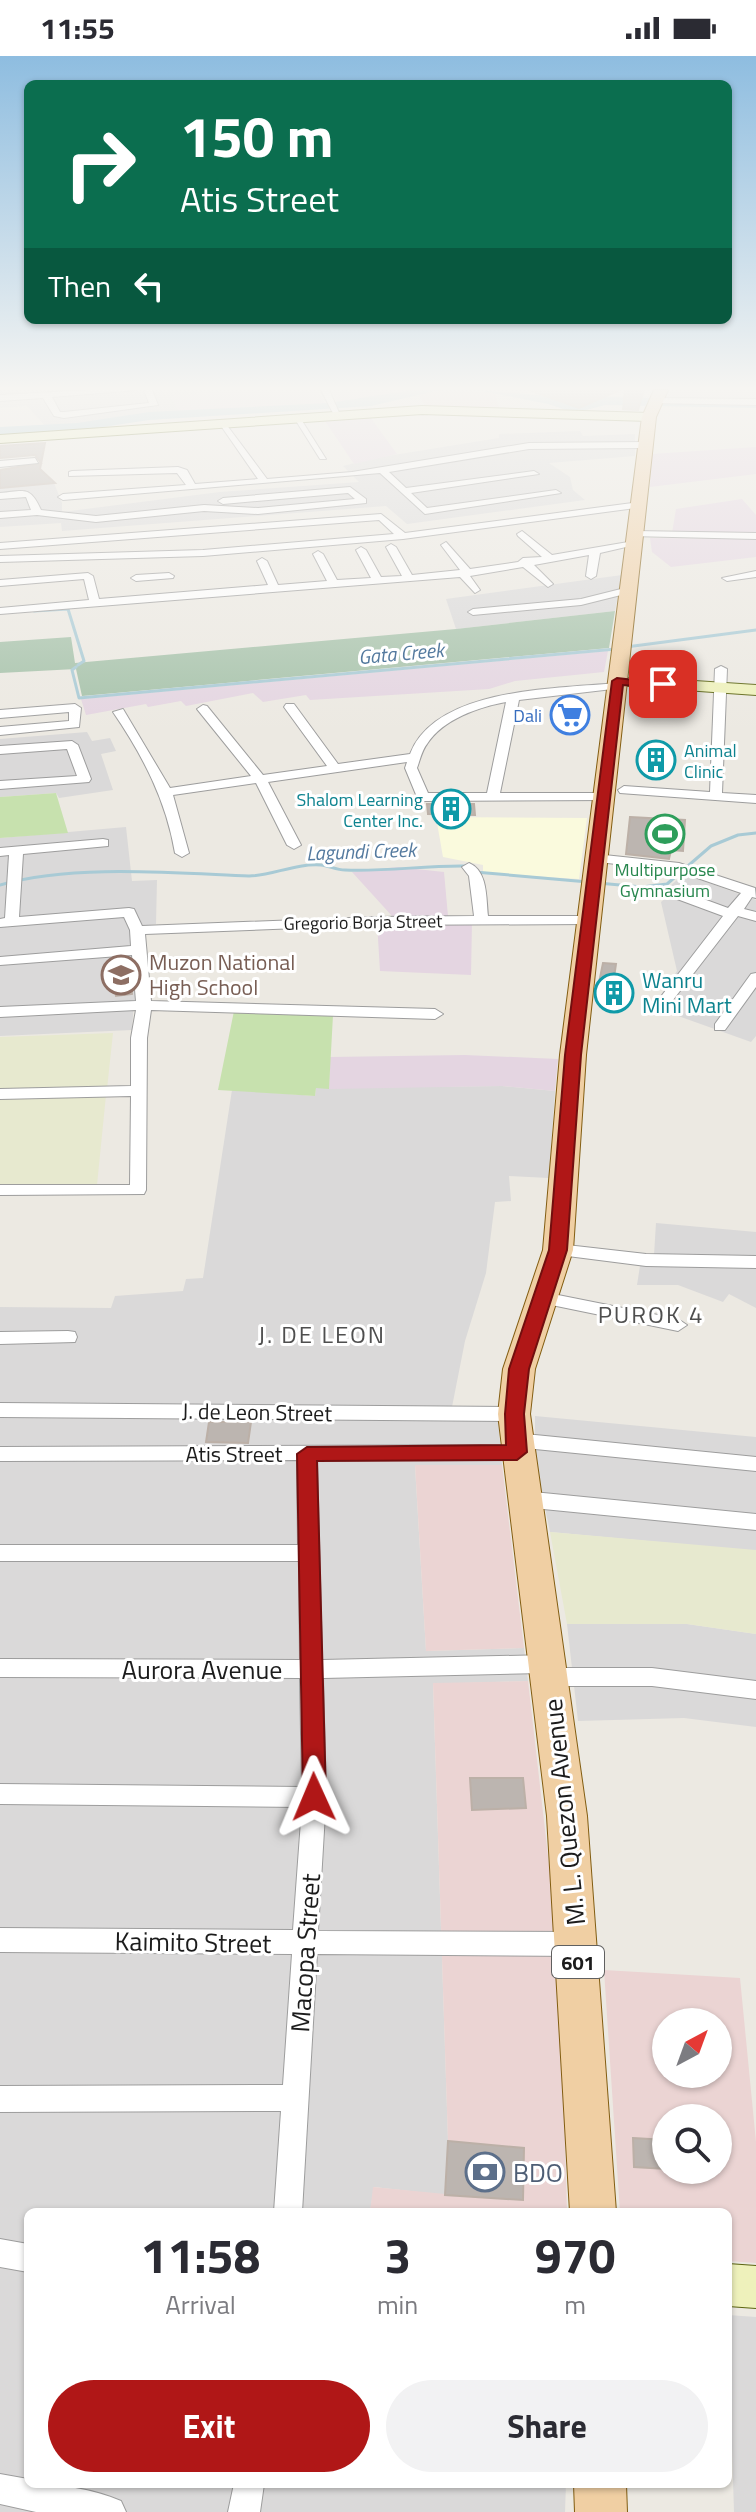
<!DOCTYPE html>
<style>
body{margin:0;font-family:"Titillium Web",sans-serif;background:#f2f2f3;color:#2b2b33;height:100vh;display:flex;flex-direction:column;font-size:30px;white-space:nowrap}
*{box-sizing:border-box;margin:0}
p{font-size:26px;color:#7c7c81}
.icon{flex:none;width:44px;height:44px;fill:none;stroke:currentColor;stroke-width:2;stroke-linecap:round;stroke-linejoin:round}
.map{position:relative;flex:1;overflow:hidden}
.panel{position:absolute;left:24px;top:2152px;width:708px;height:280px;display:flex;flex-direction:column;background:#fff;border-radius:12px;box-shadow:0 2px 6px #0004}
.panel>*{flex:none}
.banner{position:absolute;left:24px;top:24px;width:708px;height:244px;border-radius:12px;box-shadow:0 2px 6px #0004;background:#0b6e4f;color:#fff;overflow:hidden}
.needle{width:52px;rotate:41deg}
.buttons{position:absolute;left:652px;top:1952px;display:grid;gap:16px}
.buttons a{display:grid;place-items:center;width:80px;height:80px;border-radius:50%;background:#fff;box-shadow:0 2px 6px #0004;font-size:40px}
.pin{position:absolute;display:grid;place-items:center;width:68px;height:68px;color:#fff;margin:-34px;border-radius:16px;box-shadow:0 4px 12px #0006}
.me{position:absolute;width:88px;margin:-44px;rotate:359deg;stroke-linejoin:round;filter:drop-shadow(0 0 6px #0008)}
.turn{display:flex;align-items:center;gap:28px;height:168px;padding:0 24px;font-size:36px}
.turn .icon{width:104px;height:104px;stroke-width:2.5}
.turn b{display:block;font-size:56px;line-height:68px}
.then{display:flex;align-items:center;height:76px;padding:0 24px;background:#0003;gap:16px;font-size:30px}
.eta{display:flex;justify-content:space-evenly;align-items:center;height:136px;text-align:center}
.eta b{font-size:48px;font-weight:700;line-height:56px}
.cta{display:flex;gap:16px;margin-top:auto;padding:16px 24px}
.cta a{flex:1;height:92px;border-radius:48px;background:#b01717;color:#fff;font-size:32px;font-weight:700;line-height:92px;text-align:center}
.cta a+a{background:#f2f2f3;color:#2b2b33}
.status{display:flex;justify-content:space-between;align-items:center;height:56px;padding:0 40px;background:#fff;direction:ltr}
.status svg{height:22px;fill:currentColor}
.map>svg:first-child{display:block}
</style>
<div class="status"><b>11:55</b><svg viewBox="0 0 49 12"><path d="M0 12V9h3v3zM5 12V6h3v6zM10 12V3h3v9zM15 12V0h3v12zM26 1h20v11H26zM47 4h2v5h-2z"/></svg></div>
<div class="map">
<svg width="756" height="2456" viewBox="0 0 756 2456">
<rect width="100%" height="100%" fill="#ece9e2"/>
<!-- residential -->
<path fill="#dad9d9" d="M0,334H251L171,340L180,357L46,371L27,350L0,352Z
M580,375L583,380L635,378V400L549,407L570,421L573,434L585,444L407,468L386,450L62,475L61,467L0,471V432L54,427L62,447V456L220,436L359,426L343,410L375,402L499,382V378Z
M622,519L615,555L456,573L446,543Z
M87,676L92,685L110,682L116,695L101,698L113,734L59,742L56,737L0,741V683Z
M126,771L132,825L157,824L156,868L138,871L152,945L134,946L132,974L0,980V782Z
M684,818L756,844V980L751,986L653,951L677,915L661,846L669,839L670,830Z
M502,1030L555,1035L549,1122L509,1120L511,1145L495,1146L486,1217L465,1285L450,1361L498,1362L502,1409L415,1410L426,1595L524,1592L528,1625L433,1628L448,2085L445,2139L374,2131L370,2156H28V2428H566L565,2456H0V1251L111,1252L115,1240L183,1235L186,1223L203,1222L232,1034L315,1040L316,1032Z
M656,1167L756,1176V1252L729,1238L723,1246L678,1229H637L642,1197L654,1199Z
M535,1360L756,1381V1495L550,1476L535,1403Z
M567,1568H687L756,1578V1671L684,1662L578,1665Z
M728,2259L756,2261V2456H734Z"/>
<!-- commercial -->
<path fill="#ebd4d3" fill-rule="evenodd" d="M438,334L494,336L500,354L426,352L418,338Z
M415,1409H502L524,1592L426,1595Z
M528,1625L560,1905L567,2156H370L373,2131L445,2138L448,2085L433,1627Z
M604,1914L740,1922L756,2086V2207L728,2205V2156H620ZM666,1966H718V2018H666ZM666,2062H718V2114H666Z"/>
<!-- industrial -->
<path fill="#e4d5e1" d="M251,334H317L325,348L180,357L170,340Z
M331,334H430L338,347Z
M672,334H756V345H667Z
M370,361L397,398L354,408L323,362Z
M756,391V418L650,431L652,398Z
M742,443L756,459V479L672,477L676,453Z
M650,482L756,483V501L671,511L652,496Z
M608,595L604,616L515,625L489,633L310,644L306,639L263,646L253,637L186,650L181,645L148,651L146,648L86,659L81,643Z
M398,811L444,816L448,860H392L352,816Z
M377,866H472L471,919L380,915Z
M465,999L558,1003L555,1035L502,1030L329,1033L330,1001Z"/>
<!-- education -->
<path fill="#fafadd" d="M436,761L587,762L579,823L483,817V809L443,801Z"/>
<!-- farmland -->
<path fill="#e7e9cf" d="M113,977L107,1033L0,1035V981Z
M106,1039L97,1129L0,1130V1042Z
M550,1476L756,1494V1578L687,1568H567Z"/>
<!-- grass -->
<path fill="#c7e1ae" d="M56,737L68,777L0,782V741Z
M234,955L333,959L329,1033L316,1032L315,1040L218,1034Z"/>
<!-- cemetery -->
<path fill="#a6c2aa" d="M615,555L609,592L82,640L76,613L0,617V586L71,581L75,607L456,573Z"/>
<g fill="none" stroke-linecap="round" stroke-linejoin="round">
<!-- stream -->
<path stroke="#a8cad5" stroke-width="3" d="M34,555L68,553L84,605L78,609
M626,591L756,574
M76,611L72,614L79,642L616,593
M475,816L588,826
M598,827L642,831L667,828L711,790L738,779L756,777
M0,829C72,808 174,817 249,820C271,820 296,807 321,809C329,810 337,814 345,814C385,816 427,809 467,810"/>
<!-- river -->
<path fill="#a8cad5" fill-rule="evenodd" d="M412,334H440L371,350L149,364L77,375L0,379V371L77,367L149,356L329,347Z
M477,334L551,340L576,349L605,341L756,344V352L605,349L575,357L548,348Z"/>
</g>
<!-- building -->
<path fill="#bcb5b0" stroke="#bcb0a7" stroke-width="2" d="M529,334H620L579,352Z
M625,334H644L638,354L623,353Z
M45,387L40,413L55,427L0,432V414L41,407L35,399L0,402V390Z
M427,748H474L475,759L428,758Z
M630,761L685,764L683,795L671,794L669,803L626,798Z
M129,902L132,938L116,940L110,904Z
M603,907L616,908L611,942L596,941Z
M209,1366H251L248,1387L206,1386Z
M470,1722H523L526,1752L472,1754Z
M633,2082L666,2084V2113L634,2111Z
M448,2085L524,2092L523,2144L445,2139Z"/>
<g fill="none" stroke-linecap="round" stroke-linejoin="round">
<!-- street casing -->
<g stroke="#9d9d9d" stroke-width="2">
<path id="street" d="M90,334H137L52,341L60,356H64L149,347L144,334H152L158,349L64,362L54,360L43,342L0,345V339Z
M321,334H329L341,361H335Z
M656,342L756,343V349L653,347Z
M293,360H299L326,403H320Z
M223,364L267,423L352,416L529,387L645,386L650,389L645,392L529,393L389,416L406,432L534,415L539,418L411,437L427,452L556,434L561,437L425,458L380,417L63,444L58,441L63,438L186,429L177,417L69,420V416L72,415L178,411L187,414L195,428L258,423L219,367Z
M35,402L38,407L0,411V405Z
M350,431L366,443V447L258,458L204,455L96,466L37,459L0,462V456L31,454L26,441L0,443V437C24,435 30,429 41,454L96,460L204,449L258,452L355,443L348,437L223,448L218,445L223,442Z
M640,446L645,449L643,451L403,483L203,500L0,506V500L203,494L394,478L379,464L0,493V487L381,458L405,477Z
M522,475L552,499L634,485L639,488L600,497L596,520L591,523L586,520L589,499L534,509L553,528L548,531L523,511L470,520L480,534L475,537L460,521L0,558V552L89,544L84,523L0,530V524L88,517L93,520L99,543L268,529L257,505L262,502L267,505L278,529L327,525L313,498L318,495L323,498L337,524L371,522L356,494L361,491L366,494L381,521L402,520L386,491L391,488L396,491L412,519L460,514L441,489L446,486L470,513L518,506L523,502L542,501L518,480L517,478Z
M635,475L756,477V483L631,480L630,478Z
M756,515V521L727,525L722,522Z
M169,517L174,520L173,522L136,525L131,522L136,519Z
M629,531L634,534L633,536L581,549L473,559L468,556L473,553L581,543Z
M721,610L727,613L722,737L756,739V747L620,737L618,734L624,730L710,736L715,613Z
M617,627L623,630L621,632L519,644L500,737H603L609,741L608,744L423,745L417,741L405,712L407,706L268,726L301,789L294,793L287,789L256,727L173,739L189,797L182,801L175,797C166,744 143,700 113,656L123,653L170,732L251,720L197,653L203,649L207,650L263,719L327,710L284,651L286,648H294L338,708L410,698C436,631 557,633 617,627ZM506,646L487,737H428L417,712C420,704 422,694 427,688C443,663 479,651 506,646Z
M75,648L81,652L79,671L0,679V671L69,665V656L0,662V654Z
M72,685L78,689L91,723L89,726L0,733V725L77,720L67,693L0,698V690Z
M103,783L108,784V790L23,798L19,861L129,852L134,853L142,870L375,861L474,860L469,820L462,811L469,807C488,815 486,842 488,860H590L597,864L590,868L375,869L145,878L151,945L435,953L443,958L435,963L151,954L147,982L146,1134L144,1138L0,1139V1129H130L131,1040L0,1043V1033L131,1030V982L136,954L0,961V951L136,945L132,899L0,909V901L131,890L130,874L124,861L0,871V863L5,862L9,799L0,800V792Z
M595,798L679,807L755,832L756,842L752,841L744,853L756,856V865L738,860L666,953H656V947L723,860L669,840V834H679L728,852L741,837L677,815L590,805V799Z
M756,917V931L725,974H715V968L751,918Z
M558,1188L646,1198L756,1200V1212L646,1210L552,1198L549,1194Z
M543,1236L678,1263L687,1269L678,1275L537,1246L534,1242L537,1238Z
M68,1275L75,1276L77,1281L75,1286L0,1288V1276Z
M0,1347L514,1351L521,1353L524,1358L521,1363L514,1365L0,1361Z
M515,1377L756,1401V1415L525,1392L527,1396L524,1401L517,1403L317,1404L322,1604L548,1599L556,1602L559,1608L557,1612H652L756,1625V1643L652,1630H550L542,1627L539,1621L541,1617L323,1622L326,1741L318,1875L577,1876L586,1880L590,1888L586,1896L577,1900L317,1898L302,2156H274L281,2055L0,2056V2030L283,2029L292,1898L0,1896V1872L293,1874L302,1751L0,1748V1728L302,1731L300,1622L0,1621V1603L300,1604L299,1505H0V1489H298L297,1404L0,1405V1391L508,1389L505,1384L508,1379Z
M523,1435L756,1458V1474L523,1451L516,1448L513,1443L516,1438Z
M0,2183L28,2188V2216L0,2211Z
M0,2418L28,2423V2428C58,2428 93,2433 121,2445L126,2456H36L0,2448Z
M234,2428H264L260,2456H228Z"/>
</g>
<!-- secondary casing -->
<g stroke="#5b6411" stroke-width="2">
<path id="secondary" d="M422,350L649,357L655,361L649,365L422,358L0,387V379Z
M634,621L756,629V639L628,630V622Z
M728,2208L756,2210V2252L728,2250Z"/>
</g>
<!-- primary casing -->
<g stroke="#825d11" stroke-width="2">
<path id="primary" d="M654,334H668L656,361L586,999L573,1194L535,1313L530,1358L587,1760L616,2156H570L547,1760L498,1358L503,1313L543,1194L560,999L642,361Z
M574,2428H626L627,2456H575Z"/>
</g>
<!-- street -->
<use href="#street" fill="#fff" fill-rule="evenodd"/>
<!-- secondary -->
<use href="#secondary" fill="#eef1bb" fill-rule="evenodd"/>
<!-- primary -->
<use href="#primary" fill="#f0cfa3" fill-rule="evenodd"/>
</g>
<!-- sky -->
<linearGradient id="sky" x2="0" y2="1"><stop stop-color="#8ebde0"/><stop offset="0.49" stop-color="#f6f5f2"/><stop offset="1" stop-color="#f6f5f2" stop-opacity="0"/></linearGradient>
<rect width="756" height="678" fill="url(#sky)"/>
<!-- route -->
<path fill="#b01717" stroke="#720f0f" stroke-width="2" d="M617,622L669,628L663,632L623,629L581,999L567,1194L529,1313L524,1358L527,1396L517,1404L317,1405L326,1741L323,1748L314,1751L306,1748L303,1741L297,1398L307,1391L506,1389L505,1358L509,1313L549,1194L565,999L612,625Z"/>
<!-- icons -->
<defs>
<g id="supermarket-ring" transform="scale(2)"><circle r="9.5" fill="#fff" stroke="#3f7fe0" stroke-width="1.5"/><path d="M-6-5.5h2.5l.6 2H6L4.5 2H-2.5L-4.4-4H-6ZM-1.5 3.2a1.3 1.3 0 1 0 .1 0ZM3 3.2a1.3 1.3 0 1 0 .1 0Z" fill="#3f7fe0"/></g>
<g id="building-ring" transform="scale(2)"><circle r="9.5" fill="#fff" stroke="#0f9aa8" stroke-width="1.5"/><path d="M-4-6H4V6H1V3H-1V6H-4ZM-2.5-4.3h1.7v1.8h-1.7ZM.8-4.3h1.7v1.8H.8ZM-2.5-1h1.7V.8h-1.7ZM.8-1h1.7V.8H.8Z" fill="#0f9aa8"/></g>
<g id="stadium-ring" transform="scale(2)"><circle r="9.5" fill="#fff" stroke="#2e9e5b" stroke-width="1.5"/><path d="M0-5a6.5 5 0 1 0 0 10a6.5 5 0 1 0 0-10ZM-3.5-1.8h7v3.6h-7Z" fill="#2e9e5b"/></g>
<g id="school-ring" transform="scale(2)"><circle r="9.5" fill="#fff" stroke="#8d6e63" stroke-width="1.5"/><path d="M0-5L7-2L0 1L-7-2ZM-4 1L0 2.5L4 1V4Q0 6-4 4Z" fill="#8d6e63"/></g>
<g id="bank-ring" transform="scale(2)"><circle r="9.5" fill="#fff" stroke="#5c6f8a" stroke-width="1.5"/><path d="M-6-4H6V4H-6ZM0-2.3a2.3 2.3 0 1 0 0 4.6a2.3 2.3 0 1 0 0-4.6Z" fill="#5c6f8a"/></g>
</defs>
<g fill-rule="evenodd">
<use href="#supermarket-ring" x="570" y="659"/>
<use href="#building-ring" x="656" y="704"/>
<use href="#building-ring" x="451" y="753"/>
<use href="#stadium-ring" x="665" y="778"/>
<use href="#school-ring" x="121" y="919"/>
<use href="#building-ring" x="614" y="937"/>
<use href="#bank-ring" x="485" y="2116"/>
</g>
<g text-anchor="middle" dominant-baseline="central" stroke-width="6" stroke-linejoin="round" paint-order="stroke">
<!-- far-shop labels -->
<g font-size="18" fill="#366cbe" stroke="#fff" text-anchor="end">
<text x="542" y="659">Dali</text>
</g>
<!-- far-culture labels -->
<g font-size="18" fill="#0d838f" stroke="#fff" text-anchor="start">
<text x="684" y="694">Animal<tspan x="684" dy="21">Clinic</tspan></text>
<text x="423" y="743" text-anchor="end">Shalom Learning<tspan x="423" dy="21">Center Inc.</tspan></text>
</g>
<!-- far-leisure labels -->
<g font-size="18" fill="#27864d" stroke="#fff">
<text x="665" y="813">Multipurpose<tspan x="665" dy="21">Gymnasium</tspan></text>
</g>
<!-- far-street labels -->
<g font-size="18" fill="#1c1c1c" stroke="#fff">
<text transform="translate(363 866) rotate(-1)">Gregorio Borja Street</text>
</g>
<!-- far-water labels -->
<g font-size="20" font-style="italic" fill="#547a9f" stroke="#fff">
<text transform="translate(401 597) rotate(-5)">Gata Creek</text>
<text transform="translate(361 795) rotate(-2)">Lagundi Creek</text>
</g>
<!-- shield labels -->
<rect fill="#fff" stroke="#606060" stroke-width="2" x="552" y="1890" width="52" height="32" rx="6"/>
<g font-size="20" font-weight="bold" fill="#1c1c1c">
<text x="578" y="1906">601</text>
</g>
<!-- education labels -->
<g font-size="22" fill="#785e54" stroke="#fff" text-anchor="start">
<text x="149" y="906">Muzon National<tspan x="149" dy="25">High School</tspan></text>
</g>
<!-- culture labels -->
<g font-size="22" fill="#0d838f" stroke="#fff" text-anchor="start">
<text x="642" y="924">Wanru<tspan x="642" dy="25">Mini Mart</tspan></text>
</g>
<!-- street labels -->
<g font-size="22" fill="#1c1c1c" stroke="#fff">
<text transform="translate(257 1356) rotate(1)">J. de Leon Street</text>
<text x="234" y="1398">Atis Street</text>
</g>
<!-- neighbourhood labels -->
<g font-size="24" letter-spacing="2" fill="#4f4f4f" stroke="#fff">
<text x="651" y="1258">PUROK 4</text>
<text x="322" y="1278">J. DE LEON</text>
</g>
<!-- near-street labels -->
<g font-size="26" fill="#1c1c1c" stroke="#fff">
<text x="202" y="1613">Aurora Avenue</text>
<text transform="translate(564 1756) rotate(-96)">M. L. Quezon Avenue</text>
<text transform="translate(193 1886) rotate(1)">Kaimito Street</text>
<text transform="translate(305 1897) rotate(-86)">Macopa Street</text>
</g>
<!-- near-service labels -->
<g font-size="26" fill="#4e5e75" stroke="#fff" text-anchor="start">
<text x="513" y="2116">BDO</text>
</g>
</g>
</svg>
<div class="buttons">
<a><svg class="needle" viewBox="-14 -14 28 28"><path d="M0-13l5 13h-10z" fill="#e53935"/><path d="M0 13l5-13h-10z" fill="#7c7c81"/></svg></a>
<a><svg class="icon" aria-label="search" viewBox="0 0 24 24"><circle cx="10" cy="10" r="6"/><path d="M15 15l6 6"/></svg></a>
</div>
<div class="pin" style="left:663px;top:628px;background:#d93025"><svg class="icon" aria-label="arrive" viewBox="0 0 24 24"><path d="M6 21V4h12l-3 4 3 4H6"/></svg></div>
<svg class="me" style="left:314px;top:1741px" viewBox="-20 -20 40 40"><path d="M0-17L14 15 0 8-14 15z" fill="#b01717" stroke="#fff" stroke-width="4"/></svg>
<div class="banner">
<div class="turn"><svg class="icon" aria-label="right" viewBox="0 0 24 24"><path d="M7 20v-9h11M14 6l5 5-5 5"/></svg><div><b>150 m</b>Atis Street</div></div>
<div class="then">Then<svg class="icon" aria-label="left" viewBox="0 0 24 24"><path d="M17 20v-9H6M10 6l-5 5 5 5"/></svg></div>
</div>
<section class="panel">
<div class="eta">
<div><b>11:58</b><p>Arrival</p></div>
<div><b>3</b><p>min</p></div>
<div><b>970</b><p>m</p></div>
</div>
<div class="cta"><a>Exit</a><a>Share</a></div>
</section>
</div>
